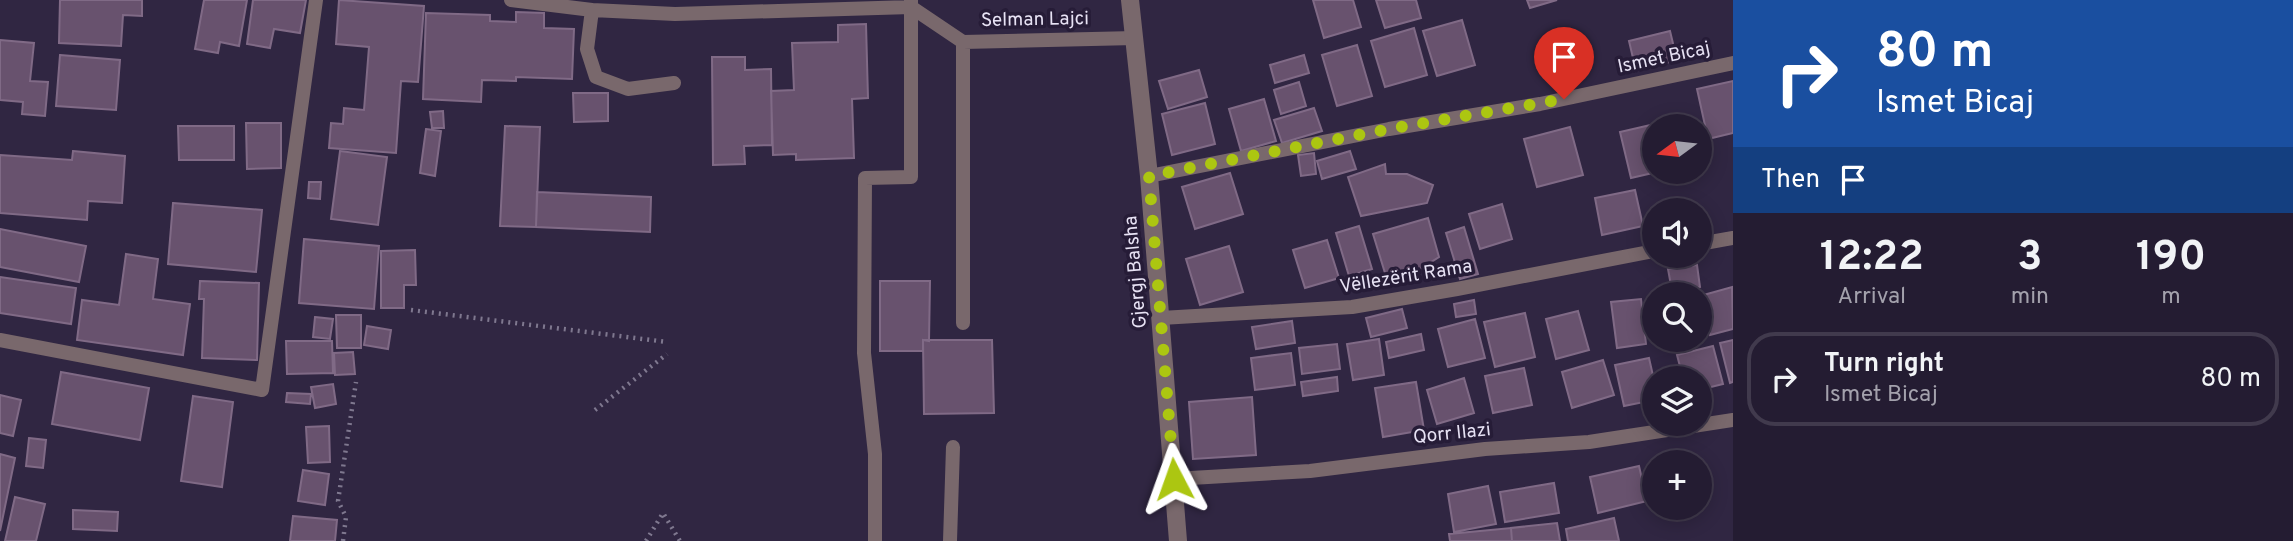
<!DOCTYPE html>
<meta charset="utf-8">
<style>
body{margin:0;font-family:Overpass,sans-serif;background:#30293e;color:#f1f3f6;height:100vh;display:flex;flex-direction:column;font-size:26px;white-space:nowrap}
*{box-sizing:border-box;margin:0}
p{font-size:23px;color:#a3a1ac}
.icon{flex:none;width:38px;height:38px;fill:none;stroke:currentColor;stroke-width:2;stroke-linecap:round;stroke-linejoin:round}
.map{position:relative;flex:1;overflow:hidden}
.drawer{display:flex;flex-direction:column;background:#241c32;width:560px}
.drawer>*{flex:none}
.hud{background:#1a4fa0;color:#fff;overflow:hidden}
.needle{width:46px;rotate:255deg}
.buttons{position:absolute;left:1642px;top:114px;display:grid;gap:14px}
.buttons a{display:grid;place-items:center;width:70px;height:70px;border-radius:50%;background:#241c32;box-shadow:0 4px 18px #0003,0 0 0 2px #413a4d;font-size:35px}
.pin{position:absolute;display:grid;place-items:center;width:60px;height:60px;color:#fff;margin:-72px -30px;border-radius:50% 50% 50% 0;rotate:-45deg;box-shadow:0 0 7px #0007}
.pin .icon{rotate:45deg}
.me{position:absolute;width:77px;margin:-38px;rotate:356deg;stroke-linejoin:round;filter:drop-shadow(0 0 5px #0008)}
.turn{display:flex;align-items:center;gap:24px;height:147px;padding:0 28px;font-size:32px}
.turn .icon{width:91px;height:91px;stroke-width:2.5}
.turn b{display:block;font-size:49px;line-height:60px}
.then{display:flex;align-items:center;height:66px;padding:0 28px;background:#0003;gap:14px;font-size:26px}
.eta{display:flex;justify-content:space-evenly;align-items:center;height:119px;text-align:center}
.eta b{font-size:42px;font-weight:700;line-height:49px}
ul{padding:0;list-style:none}
li{display:flex;align-items:center;gap:21px;height:94px;margin:0 14px 10px;padding:0 14px;border:4px solid #413a4d;border-radius:28px}
li div{flex:1}
li b{display:block;font-size:26px}
li em{font-style:normal}
main{display:flex;flex:1;min-height:0}
.map>svg:first-child{display:block}
</style>
<main>
<div class="map">
<svg width="1733" height="541" viewBox="0 0 1733 541">
<rect width="100%" height="100%" fill="#302642"/>
<!-- building -->
<path fill="#68526e" stroke="#806a86" stroke-width="2" d="M60,0H142V16L123,15L121,46L59,43Z
M204,0H247L239,46L220,42L218,53L195,49Z
M253,0H306L300,33L274,29L270,48L247,44Z
M339,0L424,6L418,82L401,81L396,153L329,148L331,123L343,124L344,108L364,110L369,47L336,44Z
M1313,0H1353L1361,27L1324,38Z
M1376,0H1416L1421,18L1385,28Z
M1527,0H1557L1530,8Z
M516,12L544,13V28L574,29L572,79L516,77V81L482,80L481,102L423,99L426,13L490,15V21L516,22Z
M1462,20L1475,65L1437,76L1423,31Z
M866,24L868,98L852,99L854,158L796,160V154L773,155L771,91L794,90L792,43L838,42V25Z
M1414,28L1427,75L1385,87L1371,41Z
M1670,31L1677,60L1636,71L1629,41Z
M0,40L34,43L30,81L48,82L45,116L22,114L23,102L0,100Z
M1357,45L1372,96L1337,106L1322,55Z
M60,55L120,60L116,110L56,106Z
M1304,55L1309,73L1275,83L1270,65Z
M712,57H745V70L771,69L772,145L744,146L745,164L713,165Z
M1199,70L1207,97L1168,109L1159,81Z
M1733,81V133L1708,139L1697,89Z
M1299,82L1306,106L1281,114L1274,90Z
M573,93H608V121L574,122Z
M1264,99L1276,141L1241,151L1229,109Z
M1205,103L1215,144L1172,155L1162,114Z
M1314,108L1322,131L1282,143L1274,120Z
M443,111L444,128H432L430,112Z
M246,123H281V168L247,169Z
M1659,123V126H1654V172H1657L1631,178L1620,132Z
M178,126H234V160H179Z
M505,126L540,127L536,227L500,226Z
M1570,127L1583,175L1537,187L1524,139Z
M426,129L441,131L435,176L420,173Z
M73,151L125,156L122,203L88,201L87,220L0,213V155L72,160Z
M340,151L387,157L378,225L331,219Z
M1350,151L1356,169L1322,179L1317,161Z
M1314,153L1316,174L1301,176L1298,155Z
M1385,164L1386,174H1407L1433,185L1427,203L1361,216L1348,177Z
M1230,173L1243,214L1195,229L1182,187Z
M309,182H321L320,199L308,198Z
M1635,190L1643,226L1602,235L1595,198Z
M537,192L651,197L650,232L536,227Z
M1682,201L1684,210H1654V215L1652,208Z
M173,203L262,210L256,272L168,264Z
M1502,204L1512,239L1480,249L1469,214Z
M1428,218L1439,257L1409,276L1385,273L1373,234Z
M1359,226L1372,269L1349,276L1336,233Z
M1464,227L1478,274L1460,279L1446,233Z
M0,229L86,246L79,282L0,267Z
M304,239L379,246L374,309L299,303Z
M1327,240L1339,278L1305,288L1293,250Z
M1229,246L1243,292L1200,305L1186,259Z
M415,250L416,285H404V308H381V251Z
M126,254L158,259L153,299L190,304L183,355L77,340L82,300L119,305Z
M1697,265L1700,287L1672,291L1668,269Z
M0,277L76,288L71,324L0,313Z
M200,281L259,283L257,360L202,358L204,299H199Z
M880,281H930L929,341L923,340V351H880Z
M1732,287L1733,329L1710,335L1700,296Z
M1641,299L1646,344L1617,348L1611,302Z
M1474,300L1476,314L1456,317L1454,304Z
M1402,309L1407,328L1371,337L1366,318Z
M1578,311L1589,350L1556,359L1546,319Z
M1525,313L1535,357L1495,367L1484,322Z
M336,315H361V348H337Z
M315,317L333,319L330,339L313,337Z
M1475,319L1485,358L1448,367L1438,329Z
M1292,321L1295,343L1256,349L1252,327Z
M367,326L391,330L388,349L364,345Z
M1421,334L1424,350L1389,358L1386,342Z
M1379,339L1384,375L1353,380L1347,344Z
M923,340H992L994,413L924,414Z
M1733,340V382L1730,383L1720,343Z
M286,341H332L333,373L287,374Z
M1337,344L1340,369L1302,374L1299,348Z
M1713,346L1723,384L1699,390V378H1683L1677,355Z
M353,352L355,374L335,375L334,353Z
M1291,353L1295,385L1255,390L1251,358Z
M1649,358L1654,380V400L1624,406L1615,365Z
M1603,360L1614,395L1572,408L1562,372Z
M1524,368L1532,405L1493,413L1485,376Z
M61,372L149,388L140,440L52,424Z
M1337,377L1338,391L1303,396L1301,382Z
M1464,378L1474,413L1437,424L1427,390Z
M1416,382L1424,430L1383,437L1375,388Z
M333,384L336,404L315,408L311,387Z
M287,393L311,394L310,404L286,402Z
M0,395L21,400L13,436L0,433Z
M193,396L233,402L222,487L181,481Z
M1252,397L1256,455L1193,459L1189,402Z
M329,426L330,462L308,463L306,427Z
M29,438L46,440L43,468L26,466Z
M0,454L15,458L0,531Z
M1639,466L1647,501L1598,513L1590,477Z
M303,470L329,474L325,505L298,501Z
M1554,483L1559,513L1505,522L1500,492Z
M1488,486L1496,524L1454,532L1448,494Z
M15,497L45,504L36,541H5Z
M73,510L118,512L117,531L73,529Z
M293,516L337,520L335,541H290Z
M1614,518L1619,541H1568L1566,529Z
M1557,523L1560,541H1512L1511,528Z
M1511,528L1512,541H1450L1449,534Z"/>
<g fill="none" stroke-linecap="round" stroke-linejoin="round">
<!-- path -->
<path stroke="#7f788f" stroke-width="4.5" stroke-dasharray="2 5" stroke-linecap="butt" d="M411,310L667,342
M595,410L667,354
M343,541L346,517L338,501L356,382
M646,541L663,513L680,541"/>
<!-- service -->
<path stroke="#79686c" stroke-width="14" d="M511,0L592,10L675,14L911,7V177L865,178L864,353L875,454V541
M911,1V7L963,42L1135,38
M592,10L587,49L596,77L628,89L674,83
M963,42V323
M1149,176L1389,129L1540,104L1733,63
M1699,244L1733,238
M1161,318L1352,307L1457,289L1654,251
M0,340L262,390L316,0
M1174,479L1310,471L1485,449L1589,442L1733,420
M950,541L953,447"/>
<!-- minor -->
<path stroke="#79686c" stroke-width="18" d="M1130,0L1149,176L1178,541"/>
</g>
<g fill="none" stroke-linecap="round" stroke-linejoin="round">
<!-- route -->
<path stroke="#acc611" stroke-width="12" stroke-dasharray="0 21.6" d="M1174,479L1149,176L1389,129L1564,99"/>
</g>
<g text-anchor="middle" dominant-baseline="central" stroke-width="7" stroke-linejoin="round" paint-order="stroke">
<!-- street labels -->
<g font-size="19" fill="#e7e2f4" stroke="#261c37">
<text transform="translate(1035 20) rotate(-1)">Selman Lajci</text>
<text transform="translate(1664 58) rotate(-12)">Ismet Bicaj</text>
<text transform="translate(1136 272) rotate(-95)">Gjergj Balsha</text>
<text transform="translate(1406 277) rotate(-9)">Vëllezërit Rama</text>
<text transform="translate(1452 434) rotate(-6)">Qorr Ilazi</text>
</g>
</g>
</svg>
<div class="buttons">
<a><svg class="needle" viewBox="-14 -14 28 28"><path d="M0-13l5 13h-10z" fill="#e53935"/><path d="M0 13l5-13h-10z" fill="#a3a1ac"/></svg></a>
<a><svg class="icon" aria-label="sound" viewBox="0 0 24 24"><path d="M4 9h4l5-4v14l-5-4H4zM17 9q2 3 0 6"/></svg></a>
<a><svg class="icon" aria-label="search" viewBox="0 0 24 24"><circle cx="10" cy="10" r="6"/><path d="M15 15l6 6"/></svg></a>
<a><svg class="icon" aria-label="layers" viewBox="0 0 24 24"><path d="M12 4l9 5-9 5-9-5zM3 14l9 5 9-5"/></svg></a>
<a>+</a>
</div>
<div class="pin" style="left:1564px;top:99px;background:#d93025"><svg class="icon" aria-label="arrive" viewBox="0 0 24 24"><path d="M6 21V4h12l-3 4 3 4H6"/></svg></div>
<svg class="me" style="left:1174px;top:479px" viewBox="-20 -20 40 40"><path d="M0-17L14 15 0 8-14 15z" fill="#acc611" stroke="#fff" stroke-width="4"/></svg>
</div>
<section class="drawer">
<div class="hud">
<div class="turn"><svg class="icon" aria-label="right" viewBox="0 0 24 24"><path d="M7 20v-9h11M14 6l5 5-5 5"/></svg><div><b>80 m</b>Ismet Bicaj</div></div>
<div class="then">Then<svg class="icon" aria-label="arrive" viewBox="0 0 24 24"><path d="M6 21V4h12l-3 4 3 4H6"/></svg></div>
</div>
<div class="eta">
<div><b>12:22</b><p>Arrival</p></div>
<div><b>3</b><p>min</p></div>
<div><b>190</b><p>m</p></div>
</div>
<ul>
<li><svg class="icon" aria-label="right" viewBox="0 0 24 24"><path d="M7 20v-9h11M14 6l5 5-5 5"/></svg><div><b>Turn right</b><p>Ismet Bicaj</p></div><em>80 m</em></li>
</ul>
</section>
</main>
